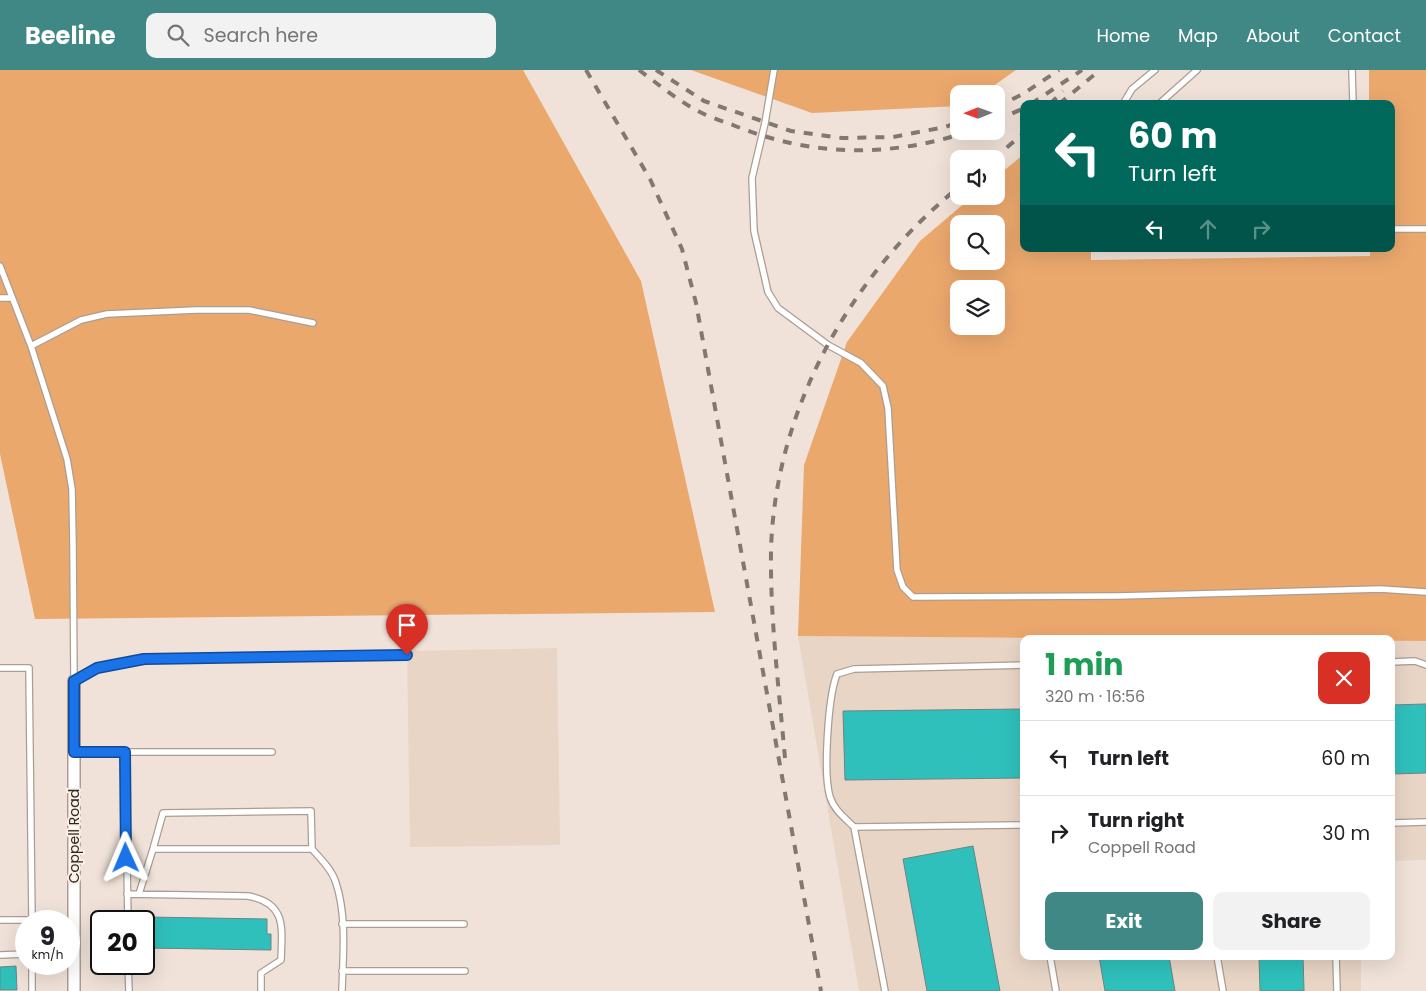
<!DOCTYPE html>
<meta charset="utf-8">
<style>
body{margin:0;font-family:Poppins,sans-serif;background:#f2f2f2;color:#202124;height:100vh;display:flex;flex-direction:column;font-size:19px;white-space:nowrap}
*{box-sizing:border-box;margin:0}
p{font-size:16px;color:#757577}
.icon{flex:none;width:28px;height:28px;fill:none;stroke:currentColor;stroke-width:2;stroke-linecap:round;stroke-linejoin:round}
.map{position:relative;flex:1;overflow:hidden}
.side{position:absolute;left:1020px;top:565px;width:375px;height:325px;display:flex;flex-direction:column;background:#fff;border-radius:10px;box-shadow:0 5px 20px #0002}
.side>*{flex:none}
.hud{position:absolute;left:1020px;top:30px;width:375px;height:152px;border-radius:10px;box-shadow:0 5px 20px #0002;background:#00695c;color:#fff;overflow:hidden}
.needle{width:32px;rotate:269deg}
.tools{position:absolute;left:950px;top:15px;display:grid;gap:10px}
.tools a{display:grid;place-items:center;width:55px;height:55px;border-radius:10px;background:#fff;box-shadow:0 5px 20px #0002;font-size:25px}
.speed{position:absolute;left:15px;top:840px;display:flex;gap:10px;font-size:25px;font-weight:700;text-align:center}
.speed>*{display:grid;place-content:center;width:65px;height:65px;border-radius:50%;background:#fff;box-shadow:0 5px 20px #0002;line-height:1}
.speed small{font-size:12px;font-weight:400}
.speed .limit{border:2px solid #111;border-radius:8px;background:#fff;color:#111}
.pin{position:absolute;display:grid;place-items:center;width:42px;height:42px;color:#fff;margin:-51px -21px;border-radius:50% 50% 50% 0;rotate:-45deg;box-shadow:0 0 5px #0007}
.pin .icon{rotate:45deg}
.me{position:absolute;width:55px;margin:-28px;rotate:359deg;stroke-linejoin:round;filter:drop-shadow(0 0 4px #0008)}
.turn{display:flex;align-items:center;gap:18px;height:105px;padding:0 25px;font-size:22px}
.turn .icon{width:65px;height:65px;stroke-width:2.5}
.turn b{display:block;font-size:35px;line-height:42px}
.lanes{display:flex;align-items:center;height:48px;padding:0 25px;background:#0003;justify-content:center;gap:25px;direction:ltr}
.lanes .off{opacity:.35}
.round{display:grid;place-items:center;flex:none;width:52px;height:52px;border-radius:10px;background:#f2f2f2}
.head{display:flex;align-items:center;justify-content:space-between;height:85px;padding:0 25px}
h1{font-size:30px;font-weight:700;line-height:38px;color:#1e9e55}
.action{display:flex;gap:10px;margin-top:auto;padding:10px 25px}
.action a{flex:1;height:58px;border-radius:10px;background:#408885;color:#fff;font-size:20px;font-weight:700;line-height:58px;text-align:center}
.action a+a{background:#f2f2f2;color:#202124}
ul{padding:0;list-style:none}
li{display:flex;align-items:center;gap:15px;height:75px;padding:0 25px;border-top:1px solid #e0e0e0}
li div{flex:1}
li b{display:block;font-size:19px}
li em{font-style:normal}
header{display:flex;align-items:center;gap:30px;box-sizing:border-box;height:70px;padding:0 25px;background:#408885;color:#fff}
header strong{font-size:24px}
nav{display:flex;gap:28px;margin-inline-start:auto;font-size:18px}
.search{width:350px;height:45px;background:#f2f2f2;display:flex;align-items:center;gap:12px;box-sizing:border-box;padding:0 18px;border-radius:10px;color:#757577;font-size:19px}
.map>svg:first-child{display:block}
</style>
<header>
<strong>Beeline</strong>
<div class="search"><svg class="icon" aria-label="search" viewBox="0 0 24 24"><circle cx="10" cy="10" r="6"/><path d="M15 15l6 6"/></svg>Search here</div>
<nav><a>Home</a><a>Map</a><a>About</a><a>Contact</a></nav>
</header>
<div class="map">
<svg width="1426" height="921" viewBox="0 0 1426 921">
<rect width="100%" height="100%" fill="#f0e2d8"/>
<!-- built -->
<path fill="#e8d5c5" d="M798,566L1173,569H1024V886H1361V921H859Z
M1391,570L1426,571V790L1391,791Z
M557,578L560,775L410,777L407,581Z"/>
<!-- green -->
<path fill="#eba86d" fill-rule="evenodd" d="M0,0H523L641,211L715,542L35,549L0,384Z
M691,0H1016L982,24H959V36L812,43Z
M1369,0H1426V571L798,566L804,395L847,272L920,171L973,126H996V107L1024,84V179H1091V190L1370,186V179H1391V34H1369ZM959,154H996V191H959ZM959,219H996V256H959Z"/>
<!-- building -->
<path fill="#2fc0bc" stroke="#708281" d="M1426,634V703L1391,704V635Z
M1024,639V708L845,710L843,641Z
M973,776L1000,921H927L903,789Z
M146,847L267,849V864H271V880L146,878Z
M1099,886H1169L1175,921H1105Z
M1259,886H1303L1304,921H1260Z
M16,896L17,920H0V897Z"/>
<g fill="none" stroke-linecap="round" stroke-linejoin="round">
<!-- lane casing -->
<g stroke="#aa9d93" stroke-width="8">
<path id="lane" d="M774,0L765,53L752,108L754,161L768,222L778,238L828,275L861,293L883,316L888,338L897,500L903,517L913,527L1118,526L1380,519L1426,522
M1352,0L1353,34
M1123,34L1132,19L1155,0
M1159,34L1197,0
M1391,159H1426
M0,196L31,276L67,389L72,419L73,474L74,611L97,598L144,589L407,585
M0,228H11
M31,276L81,250L107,244L196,240H249L313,253
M1391,592L1415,591L1426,595
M1024,595L854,599L837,604C828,627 823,704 830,727C834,740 845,748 854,757L1024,755
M0,598H29L32,850H0
M74,682H272
M125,682L128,851
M1391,753L1426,752
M854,757L885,921
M153,779L163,743L311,741L312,779
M127,824L248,826C287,833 282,858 281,890L261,903V921
M139,824L153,779H312C321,789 332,800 336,813C347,846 343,887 342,921
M342,854H464
M0,885L26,884
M1050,886L1056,921
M1217,886L1223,921
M1336,886L1337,921
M128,894L129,921
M342,901H465
M32,921V894"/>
</g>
<!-- street casing -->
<g stroke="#aa9d93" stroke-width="14">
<path id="street" d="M74,921V611"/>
</g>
<!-- lane -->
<use href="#lane" stroke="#fff" stroke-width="5.5"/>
<!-- street -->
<use href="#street" stroke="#fff" stroke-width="11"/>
<!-- rail -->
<path stroke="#817871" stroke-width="4" stroke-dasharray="9 9" stroke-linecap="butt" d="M586,0L650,109L682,179L696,233L821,921
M639,0C658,14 677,30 698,41C709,47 722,51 733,55C811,87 891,88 970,61
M656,0L704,31L791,61L842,68L893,67L945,57L959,52
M1031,34L1082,0
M1050,34L1063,21
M1059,34L1100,0
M996,37L1023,24L1059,0
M996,51L1024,38
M993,89L1024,63
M785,688C779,619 770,549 771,480C775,339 851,204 959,117"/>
</g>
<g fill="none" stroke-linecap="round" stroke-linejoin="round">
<!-- route casing -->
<g stroke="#114b97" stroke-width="12">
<path id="route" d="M126,788L125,682H74V611L97,598L144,589L407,585"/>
</g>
<!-- route -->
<use href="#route" stroke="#1a73e8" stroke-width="9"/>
</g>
<g text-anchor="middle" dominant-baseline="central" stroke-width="4" stroke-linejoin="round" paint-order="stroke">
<!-- street labels -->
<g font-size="14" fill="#2d2824" stroke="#fdf0e5">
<text transform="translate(74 766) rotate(-90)">Coppell Road</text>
</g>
</g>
</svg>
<div class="tools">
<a><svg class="needle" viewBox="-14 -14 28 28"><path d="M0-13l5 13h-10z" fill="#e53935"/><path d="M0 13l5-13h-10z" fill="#757577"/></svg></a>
<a><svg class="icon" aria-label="sound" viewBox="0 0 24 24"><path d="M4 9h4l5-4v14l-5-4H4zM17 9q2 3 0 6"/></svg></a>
<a><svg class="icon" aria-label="search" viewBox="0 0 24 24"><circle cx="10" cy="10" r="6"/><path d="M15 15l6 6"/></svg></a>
<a><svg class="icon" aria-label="layers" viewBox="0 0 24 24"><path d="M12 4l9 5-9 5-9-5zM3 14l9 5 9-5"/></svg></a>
</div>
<div class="speed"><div>9<small>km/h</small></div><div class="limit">20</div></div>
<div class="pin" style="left:407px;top:585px;background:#d93025"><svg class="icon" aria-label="arrive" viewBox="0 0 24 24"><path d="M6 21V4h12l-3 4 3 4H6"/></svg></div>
<svg class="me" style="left:126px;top:788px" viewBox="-20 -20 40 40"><path d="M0-17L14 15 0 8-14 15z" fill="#1a73e8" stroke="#fff" stroke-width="4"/></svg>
<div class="hud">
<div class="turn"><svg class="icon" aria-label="left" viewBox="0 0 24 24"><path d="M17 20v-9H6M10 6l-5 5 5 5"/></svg><div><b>60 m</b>Turn left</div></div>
<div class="lanes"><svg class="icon" aria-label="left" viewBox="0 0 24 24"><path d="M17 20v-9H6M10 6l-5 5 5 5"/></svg><svg class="icon off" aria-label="ahead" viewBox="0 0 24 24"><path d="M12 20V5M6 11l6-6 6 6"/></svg><svg class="icon off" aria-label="right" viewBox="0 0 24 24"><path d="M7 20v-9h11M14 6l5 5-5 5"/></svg></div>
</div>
<section class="side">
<div class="head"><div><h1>1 min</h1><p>320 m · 16:56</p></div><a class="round" style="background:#d93025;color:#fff"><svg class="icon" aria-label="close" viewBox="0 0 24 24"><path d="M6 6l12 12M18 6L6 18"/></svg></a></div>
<ul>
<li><svg class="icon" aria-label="left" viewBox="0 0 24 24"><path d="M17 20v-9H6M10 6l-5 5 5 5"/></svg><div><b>Turn left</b></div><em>60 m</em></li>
<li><svg class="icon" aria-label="right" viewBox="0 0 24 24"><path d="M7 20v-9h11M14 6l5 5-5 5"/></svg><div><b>Turn right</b><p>Coppell Road</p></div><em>30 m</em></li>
</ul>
<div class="action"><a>Exit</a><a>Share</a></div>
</section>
</div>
